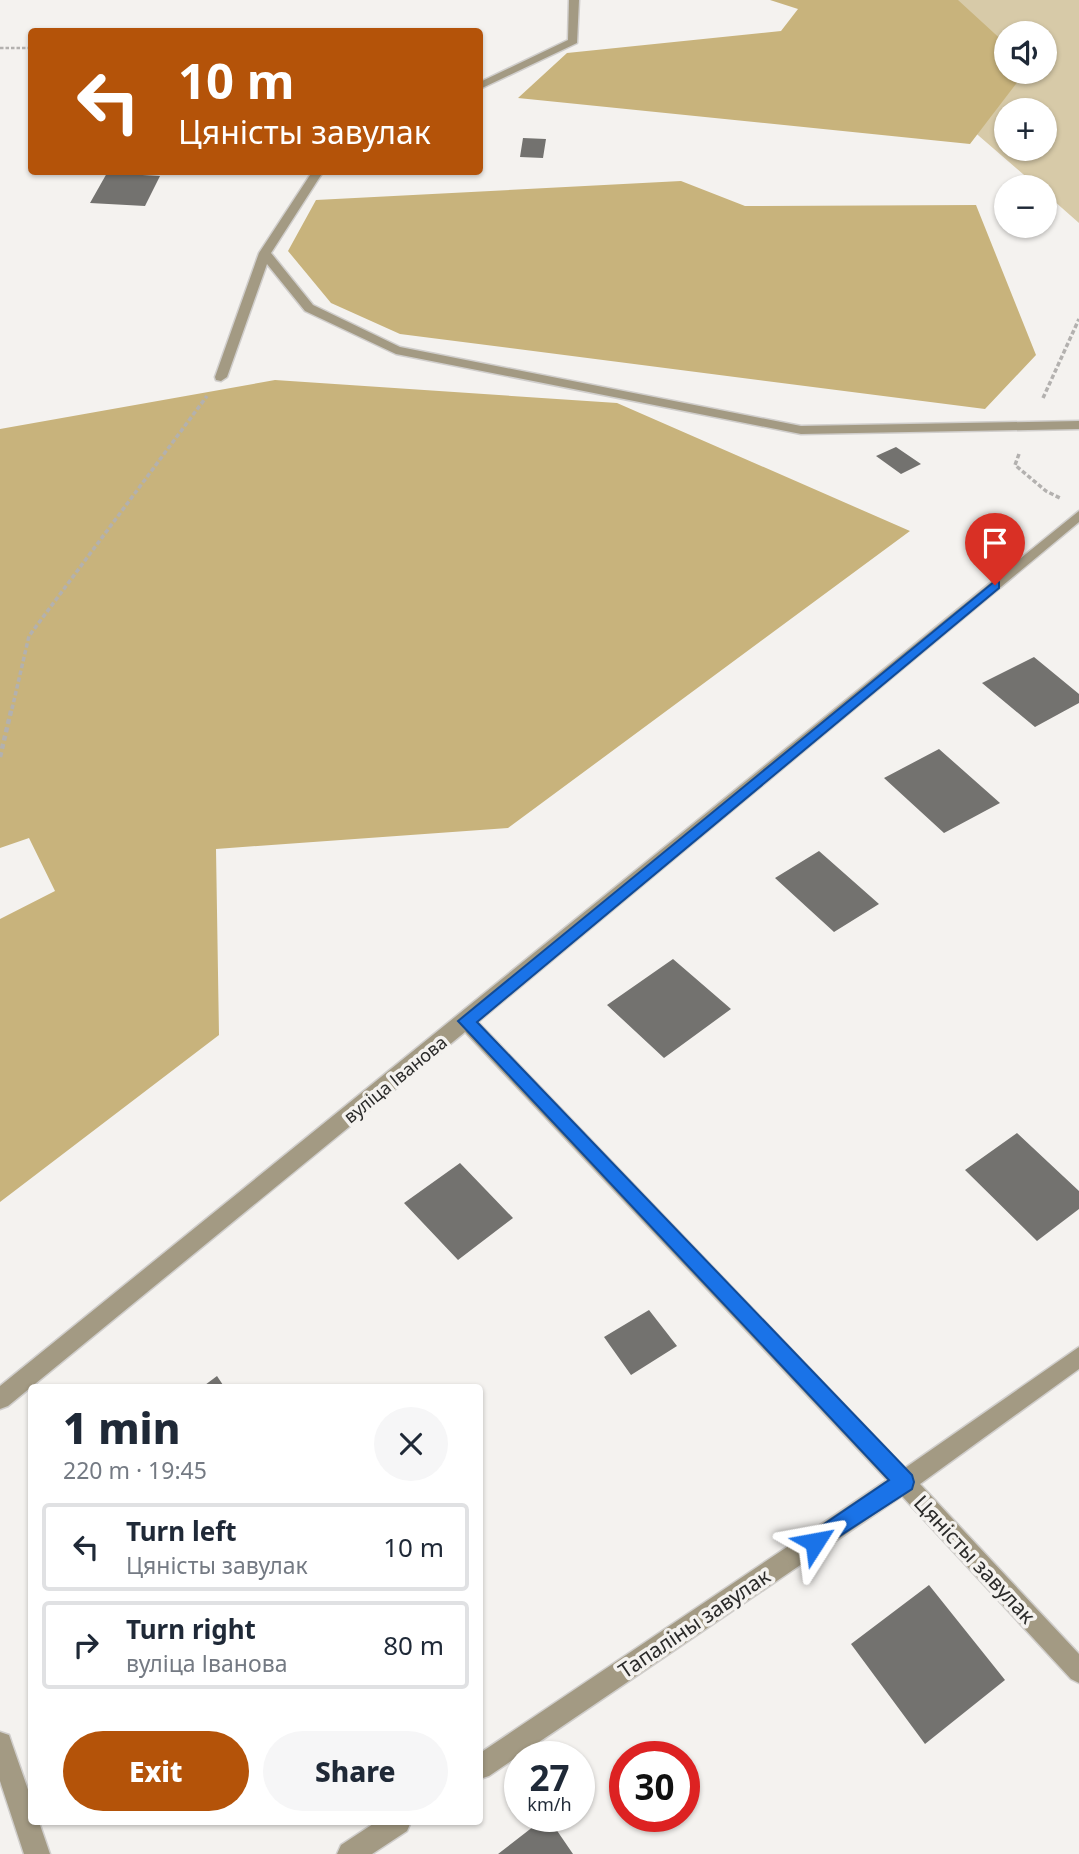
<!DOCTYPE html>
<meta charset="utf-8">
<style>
body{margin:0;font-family:"Noto Sans",sans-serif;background:#f6f6f7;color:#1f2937;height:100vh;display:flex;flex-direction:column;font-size:26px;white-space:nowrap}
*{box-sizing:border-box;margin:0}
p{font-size:23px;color:#747a83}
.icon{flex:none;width:38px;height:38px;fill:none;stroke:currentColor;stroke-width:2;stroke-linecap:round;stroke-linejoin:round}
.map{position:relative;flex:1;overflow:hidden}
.details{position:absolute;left:28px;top:1384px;width:455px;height:441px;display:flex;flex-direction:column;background:#fff;border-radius:7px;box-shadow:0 2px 5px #0004}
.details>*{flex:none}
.guide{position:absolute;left:28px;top:28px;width:455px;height:147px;border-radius:7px;box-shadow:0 2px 5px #0004;background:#b45309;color:#fff;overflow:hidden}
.tools{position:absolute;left:994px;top:21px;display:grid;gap:14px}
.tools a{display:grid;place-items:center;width:63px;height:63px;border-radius:50%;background:#fff;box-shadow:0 2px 5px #0004;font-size:35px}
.speed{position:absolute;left:504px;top:1741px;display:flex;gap:14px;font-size:35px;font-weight:700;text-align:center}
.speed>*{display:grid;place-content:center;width:91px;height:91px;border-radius:50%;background:#fff;box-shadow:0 2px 5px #0004;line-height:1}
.speed small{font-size:18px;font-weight:400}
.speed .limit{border:10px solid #d22;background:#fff;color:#111}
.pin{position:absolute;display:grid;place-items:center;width:60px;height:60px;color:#fff;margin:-72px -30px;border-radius:50% 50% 50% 0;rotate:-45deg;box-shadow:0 0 7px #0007}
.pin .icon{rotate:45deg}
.me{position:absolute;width:77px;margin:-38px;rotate:56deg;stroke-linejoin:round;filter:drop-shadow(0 0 5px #0008)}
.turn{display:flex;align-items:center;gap:24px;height:147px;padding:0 35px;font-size:32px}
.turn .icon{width:91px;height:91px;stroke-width:2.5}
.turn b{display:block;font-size:49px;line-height:60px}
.round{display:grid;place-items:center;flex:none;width:74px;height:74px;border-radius:37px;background:#f6f6f7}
.headline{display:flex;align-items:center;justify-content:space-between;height:119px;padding:0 35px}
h1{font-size:42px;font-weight:800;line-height:52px}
.primary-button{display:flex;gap:14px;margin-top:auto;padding:14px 35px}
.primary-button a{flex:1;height:80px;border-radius:42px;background:#b45309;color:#fff;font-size:28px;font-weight:800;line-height:80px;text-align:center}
.primary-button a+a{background:#f6f6f7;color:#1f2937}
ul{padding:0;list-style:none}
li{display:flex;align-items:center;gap:21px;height:88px;margin:0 14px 10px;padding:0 21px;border:4px solid #e0e1e3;border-radius:7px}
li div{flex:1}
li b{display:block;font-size:26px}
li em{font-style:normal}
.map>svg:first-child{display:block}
</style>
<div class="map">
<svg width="1079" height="1854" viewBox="0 0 1079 1854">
<rect width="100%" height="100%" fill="#f4f2ef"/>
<!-- green -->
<path fill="#d7caa8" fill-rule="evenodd" d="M822,0H1079V223L1045,193V187H1038ZM1006,33H1045V72H1006ZM1006,110H1045V149H1006Z"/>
<!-- forest -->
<path fill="#c8b37c" d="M770,0H958L1006,44V72H1025L970,144L518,98L567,53L781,31L798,9Z
M681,181L745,206L976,205L1036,355L985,409L400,334L331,303L288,251L316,200Z
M275,380L617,403L910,531L508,828L216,849L219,1035L0,1202V919L55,891L29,838L0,848V429Z"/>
<!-- building -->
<path fill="#73726f" d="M523,138L546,139L543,158L520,157Z
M107,173L160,176L145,206L90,203Z
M896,447L921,464L901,474L876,456Z
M1034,657L1079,694V703L1035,727L982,683Z
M939,749L1000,803L944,833L884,778Z
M819,851L879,904L834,932L775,878Z
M673,959L731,1009L664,1058L607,1005Z
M1017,1133L1079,1191V1209L1037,1241L965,1170Z
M460,1163L513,1218L458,1260L404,1203Z
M649,1310L677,1346L631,1375L604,1337Z
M217,1376L225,1388H201Z
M929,1585L1005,1680L925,1744L851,1644Z
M547,1816L573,1854H498Z"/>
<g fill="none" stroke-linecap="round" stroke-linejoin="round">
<!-- service casing -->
<g stroke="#d0cecc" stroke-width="3">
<path id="service" d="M569,0H579L577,43L480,89V82L568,40Z
M312,172H323L271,253L313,305L400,347L801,426L1079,421V429L801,434L396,354L305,311L267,264L227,377L221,381L216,380L215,377L259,253Z"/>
</g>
<!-- minor casing -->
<g stroke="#d0cecc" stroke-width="3">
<path id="minor" d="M1079,511V522L478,1022L905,1468L1079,1347V1369L920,1484L1079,1654V1683L1071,1679L902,1496L489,1776L480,1779V1753L887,1480L465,1032L8,1406L0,1409V1386Z
M0,1732L9,1735L12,1744L32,1801V1822H39L50,1854H24L0,1781Z
M376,1822H411L407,1831L372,1854H337L341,1845Z"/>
</g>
<!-- path-far2 -->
<path stroke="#b3b1af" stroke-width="2.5" stroke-dasharray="3.5 2" stroke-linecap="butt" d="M0,48H32"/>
<!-- path-far1 -->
<path stroke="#b3b1af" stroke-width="3.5" stroke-dasharray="4.5 2.5" stroke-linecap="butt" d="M1043,398L1079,319
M1019,454L1015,465L1046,491L1060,498
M12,709L29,636L207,396"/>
<!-- path -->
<path stroke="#b3b1af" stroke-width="4.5" stroke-dasharray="5 3.5" stroke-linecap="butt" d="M0,757L12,707"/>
<!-- service -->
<use href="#service" fill="#a39a83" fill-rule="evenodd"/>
<!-- minor -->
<use href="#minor" fill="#a39a83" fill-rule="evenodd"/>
</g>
<!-- route -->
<path fill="#1a73e8" stroke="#114b97" stroke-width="2" d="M995,581L999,582V588L477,1022L912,1475L914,1482L912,1489L815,1552L808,1549L805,1542L808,1535L889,1480L458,1021Z"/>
<g text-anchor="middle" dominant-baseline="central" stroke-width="7" stroke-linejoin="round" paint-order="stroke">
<!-- street labels -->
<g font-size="18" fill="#2b2b2a" stroke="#f4f2ef">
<text transform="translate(395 1079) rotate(-39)">вуліца Іванова</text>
</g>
<!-- near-street labels -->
<g font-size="21" fill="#2b2b2a" stroke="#f4f2ef">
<text transform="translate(975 1559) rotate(47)">Цяністы завулак</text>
<text transform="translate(694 1623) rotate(-34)">Тапаліны завулак</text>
</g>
</g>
</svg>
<div class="tools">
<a><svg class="icon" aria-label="sound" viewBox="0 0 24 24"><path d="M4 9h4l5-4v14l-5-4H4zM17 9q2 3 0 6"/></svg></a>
<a>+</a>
<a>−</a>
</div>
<div class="speed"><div>27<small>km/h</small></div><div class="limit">30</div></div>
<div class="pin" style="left:995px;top:585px;background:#d93025"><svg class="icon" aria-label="arrive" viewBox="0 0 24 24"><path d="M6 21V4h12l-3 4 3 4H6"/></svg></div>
<svg class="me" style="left:815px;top:1542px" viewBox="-20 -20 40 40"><path d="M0-17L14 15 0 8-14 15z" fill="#1a73e8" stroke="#fff" stroke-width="4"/></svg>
<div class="guide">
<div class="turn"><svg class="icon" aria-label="left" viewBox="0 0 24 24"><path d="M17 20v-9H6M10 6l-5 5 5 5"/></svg><div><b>10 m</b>Цяністы завулак</div></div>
</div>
<section class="details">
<div class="headline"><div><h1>1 min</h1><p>220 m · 19:45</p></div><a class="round"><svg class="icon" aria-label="close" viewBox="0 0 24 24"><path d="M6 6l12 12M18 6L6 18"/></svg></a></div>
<ul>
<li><svg class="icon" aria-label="left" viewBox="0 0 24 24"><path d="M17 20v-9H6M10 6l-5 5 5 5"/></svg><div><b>Turn left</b><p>Цяністы завулак</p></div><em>10 m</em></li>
<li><svg class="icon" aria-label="right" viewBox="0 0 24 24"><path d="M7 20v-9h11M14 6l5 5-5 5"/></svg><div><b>Turn right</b><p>вуліца Іванова</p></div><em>80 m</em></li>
</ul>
<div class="primary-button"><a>Exit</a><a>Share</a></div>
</section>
</div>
